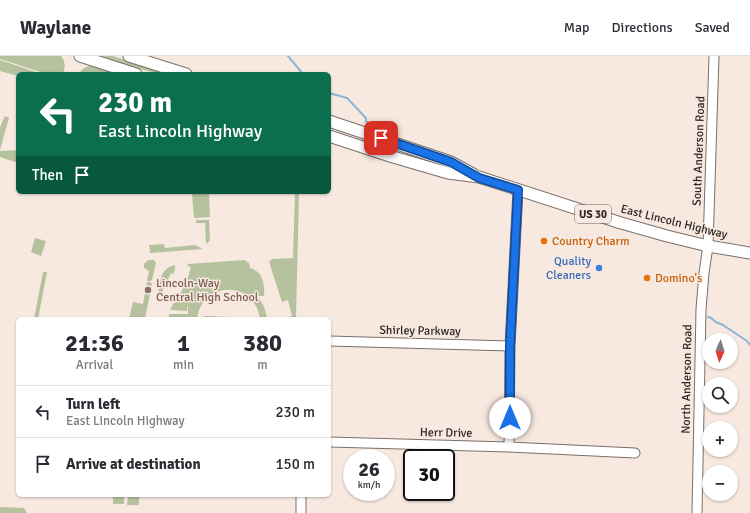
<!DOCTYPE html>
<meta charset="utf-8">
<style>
body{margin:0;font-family:Signika,sans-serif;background:#f7f7f7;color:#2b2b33;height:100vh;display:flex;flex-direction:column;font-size:15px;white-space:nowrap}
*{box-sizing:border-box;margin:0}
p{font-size:13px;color:#7c7c81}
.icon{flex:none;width:22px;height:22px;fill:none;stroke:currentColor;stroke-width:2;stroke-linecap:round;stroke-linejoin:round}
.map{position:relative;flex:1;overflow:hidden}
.panel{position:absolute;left:16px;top:261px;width:315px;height:180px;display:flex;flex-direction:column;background:#fff;border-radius:6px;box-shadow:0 1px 3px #0004}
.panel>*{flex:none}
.top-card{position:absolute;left:16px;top:16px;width:315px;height:122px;border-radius:6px;box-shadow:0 1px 3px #0004;background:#0b6e4f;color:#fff;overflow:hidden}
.needle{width:26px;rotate:183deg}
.fabs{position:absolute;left:702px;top:277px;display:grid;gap:8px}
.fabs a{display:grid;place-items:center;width:36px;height:36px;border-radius:50%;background:#fff;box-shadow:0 1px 3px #0004;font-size:20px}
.speed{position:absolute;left:343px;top:393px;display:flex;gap:8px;font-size:20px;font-weight:700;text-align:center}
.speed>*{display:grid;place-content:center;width:52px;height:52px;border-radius:50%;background:#fff;box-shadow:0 1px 3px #0004;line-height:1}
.speed small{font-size:10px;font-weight:400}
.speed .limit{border:2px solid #111;border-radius:6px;background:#fff;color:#111}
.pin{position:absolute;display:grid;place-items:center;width:34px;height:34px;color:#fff;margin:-17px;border-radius:8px;box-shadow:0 2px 6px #0006}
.me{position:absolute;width:44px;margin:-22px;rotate:0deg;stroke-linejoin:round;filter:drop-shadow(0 0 3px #0008)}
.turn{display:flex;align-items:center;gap:14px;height:84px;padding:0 16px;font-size:18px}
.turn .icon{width:52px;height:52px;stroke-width:2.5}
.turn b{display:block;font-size:28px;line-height:34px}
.then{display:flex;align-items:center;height:38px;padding:0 16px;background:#0003;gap:8px;font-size:15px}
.eta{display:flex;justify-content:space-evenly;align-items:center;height:68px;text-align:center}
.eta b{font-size:24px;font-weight:700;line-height:28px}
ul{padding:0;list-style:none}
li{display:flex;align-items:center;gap:12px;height:52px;padding:0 16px;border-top:1px solid #e1e1e2}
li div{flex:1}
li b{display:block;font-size:15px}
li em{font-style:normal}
header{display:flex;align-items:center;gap:24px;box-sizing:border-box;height:56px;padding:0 20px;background:#fff;border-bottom:1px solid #e1e1e2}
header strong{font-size:19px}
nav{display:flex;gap:22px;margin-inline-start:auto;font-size:14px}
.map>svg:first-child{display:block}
</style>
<header>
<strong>Waylane</strong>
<nav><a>Map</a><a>Directions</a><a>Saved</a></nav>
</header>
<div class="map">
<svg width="750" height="457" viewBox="0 0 750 457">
<rect width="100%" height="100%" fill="#f8e9e0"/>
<!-- grass -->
<path fill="#b6c29e" d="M0,0H61C66,6 65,11 63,18H47L0,3Z
M96,0H113L165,17L164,18H160L121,8Z
M0,4L42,18H18V20L0,15Z
M93,9L123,18H79C82,12 87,10 93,9Z
M5,60L9,62L0,94V71Z
M18,94V107L0,101V95Z
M209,136L210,161L194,162L192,138Z
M295,136H299L296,263H289V261L292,260L288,244L282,246L269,206L272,203L293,202Z
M196,164H209L210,184L207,188L206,186L205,167H196Z
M35,182L46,185L41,200L31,196Z
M164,188L165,192L195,189L203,193L150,197L149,189Z
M148,204H154L156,207L152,224L151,225H147L149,215L144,212V208Z
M245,204L249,207L250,212C263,215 265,229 264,240H257C263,247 266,254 267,263H260C255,224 202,224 197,263H169V258H188V247L187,255L170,254L173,248L177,245L188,221L191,211H189L187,208Z
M175,209V214L173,218L171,217L160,240L158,238C161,225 160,212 175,209Z
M43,216H47L38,263H34Z
M147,226H150L152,228L145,263H129L133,246L143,248Z
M204,260L253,262V263H204Z
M113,439H124V448H113Z
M128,439H139V449H127Z
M0,451L24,452L27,457H0Z"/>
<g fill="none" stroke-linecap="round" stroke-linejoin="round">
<!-- stream -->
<path stroke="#88b4d6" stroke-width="2" d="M288,0L303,18
M329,37L347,42L364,60L366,62V65L368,67
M708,261L711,262L716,266L723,269L747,285L750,289"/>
<!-- minor casing -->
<g stroke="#7c6f67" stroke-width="11">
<path id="minor" d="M329,285L510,290
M329,386L509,391L635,397
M509,391L510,290L518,134
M301,457V439
M697,457L701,253L704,217L708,190L714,0"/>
</g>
<!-- major casing -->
<g stroke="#7c6f67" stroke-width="13">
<path id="major" d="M80,0L136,18
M129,0L186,18
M329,65L451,106L473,118
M329,80L393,101L448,117L479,121L621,167L667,180L708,190L750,197"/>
</g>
<!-- minor -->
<use href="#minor" stroke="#fff" stroke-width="9"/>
<!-- major -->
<use href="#major" stroke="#fff" stroke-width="11"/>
</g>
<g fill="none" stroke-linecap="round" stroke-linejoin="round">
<!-- route casing -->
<g stroke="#114b97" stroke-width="10">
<path id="route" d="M381,82L451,106L479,122L518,134L510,290V362"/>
</g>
<!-- route -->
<use href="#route" stroke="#1a73e8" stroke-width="7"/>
</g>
<!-- markers -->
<g fill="#e8710a" stroke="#f8e9e0" stroke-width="1.5">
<circle cx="544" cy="185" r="4"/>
<circle cx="647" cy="222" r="4"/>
</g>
<circle fill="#3f7fe0" stroke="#f8e9e0" stroke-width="1.5" cx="599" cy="212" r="4"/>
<circle fill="#8d6e63" stroke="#f8e9e0" stroke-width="1.5" cx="148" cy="234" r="4"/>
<g text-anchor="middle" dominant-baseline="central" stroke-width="3" stroke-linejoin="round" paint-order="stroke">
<!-- shield labels -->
<rect fill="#f8e9e0" stroke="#6a615c" stroke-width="1" x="575" y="149" width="36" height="18" rx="3"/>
<g font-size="11" font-weight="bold" fill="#2d2724">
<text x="593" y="158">US 30</text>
</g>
<!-- street labels -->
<g font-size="12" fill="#2d2724" stroke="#f8e9e0">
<text transform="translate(699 95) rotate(-88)">South Anderson Road</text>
<text transform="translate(674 166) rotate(14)">East Lincoln Highway</text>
<text transform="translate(420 275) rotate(1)">Shirley Parkway</text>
<text transform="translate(687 323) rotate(-89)">North Anderson Road</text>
<text transform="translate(446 377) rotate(1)">Herr Drive</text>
</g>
<!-- food labels -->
<g font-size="12" fill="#c56008" stroke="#f8e9e0" text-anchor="start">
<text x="552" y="185">Country Charm</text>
<text x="655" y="222">Domino's</text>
</g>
<!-- shop labels -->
<g font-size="12" fill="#366cbe" stroke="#f8e9e0" text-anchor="end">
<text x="591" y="205">Quality<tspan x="591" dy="14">Cleaners</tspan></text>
</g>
<!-- education labels -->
<g font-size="12" fill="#785e54" stroke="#f8e9e0" text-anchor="start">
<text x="156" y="227">Lincoln-Way<tspan x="156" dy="14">Central High School</tspan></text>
</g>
</g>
</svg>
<div class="fabs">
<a><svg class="needle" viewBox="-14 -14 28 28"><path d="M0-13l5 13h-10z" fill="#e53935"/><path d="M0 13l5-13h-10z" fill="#7c7c81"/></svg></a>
<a><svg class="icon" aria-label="search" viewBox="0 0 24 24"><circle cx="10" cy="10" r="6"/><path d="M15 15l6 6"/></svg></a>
<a>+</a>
<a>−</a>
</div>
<div class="speed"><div>26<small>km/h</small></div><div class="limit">30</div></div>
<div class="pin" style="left:381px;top:82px;background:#d93025"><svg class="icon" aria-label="arrive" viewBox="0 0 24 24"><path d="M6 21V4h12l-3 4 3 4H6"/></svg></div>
<svg class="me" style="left:510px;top:362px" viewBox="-20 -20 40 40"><circle r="19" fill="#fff"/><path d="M0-13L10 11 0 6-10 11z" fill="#1a73e8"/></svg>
<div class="top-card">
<div class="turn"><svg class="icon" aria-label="left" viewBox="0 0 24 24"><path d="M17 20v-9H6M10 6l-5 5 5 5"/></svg><div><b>230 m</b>East Lincoln Highway</div></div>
<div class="then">Then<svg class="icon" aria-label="arrive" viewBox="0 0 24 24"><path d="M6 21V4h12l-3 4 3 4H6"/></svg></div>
</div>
<section class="panel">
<div class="eta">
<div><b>21:36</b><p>Arrival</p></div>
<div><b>1</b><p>min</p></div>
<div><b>380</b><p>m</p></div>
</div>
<ul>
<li><svg class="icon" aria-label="left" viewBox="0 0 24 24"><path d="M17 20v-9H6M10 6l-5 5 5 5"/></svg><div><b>Turn left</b><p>East Lincoln Highway</p></div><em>230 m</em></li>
<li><svg class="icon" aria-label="arrive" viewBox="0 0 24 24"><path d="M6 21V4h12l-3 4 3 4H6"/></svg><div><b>Arrive at destination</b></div><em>150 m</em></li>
</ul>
</section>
</div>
